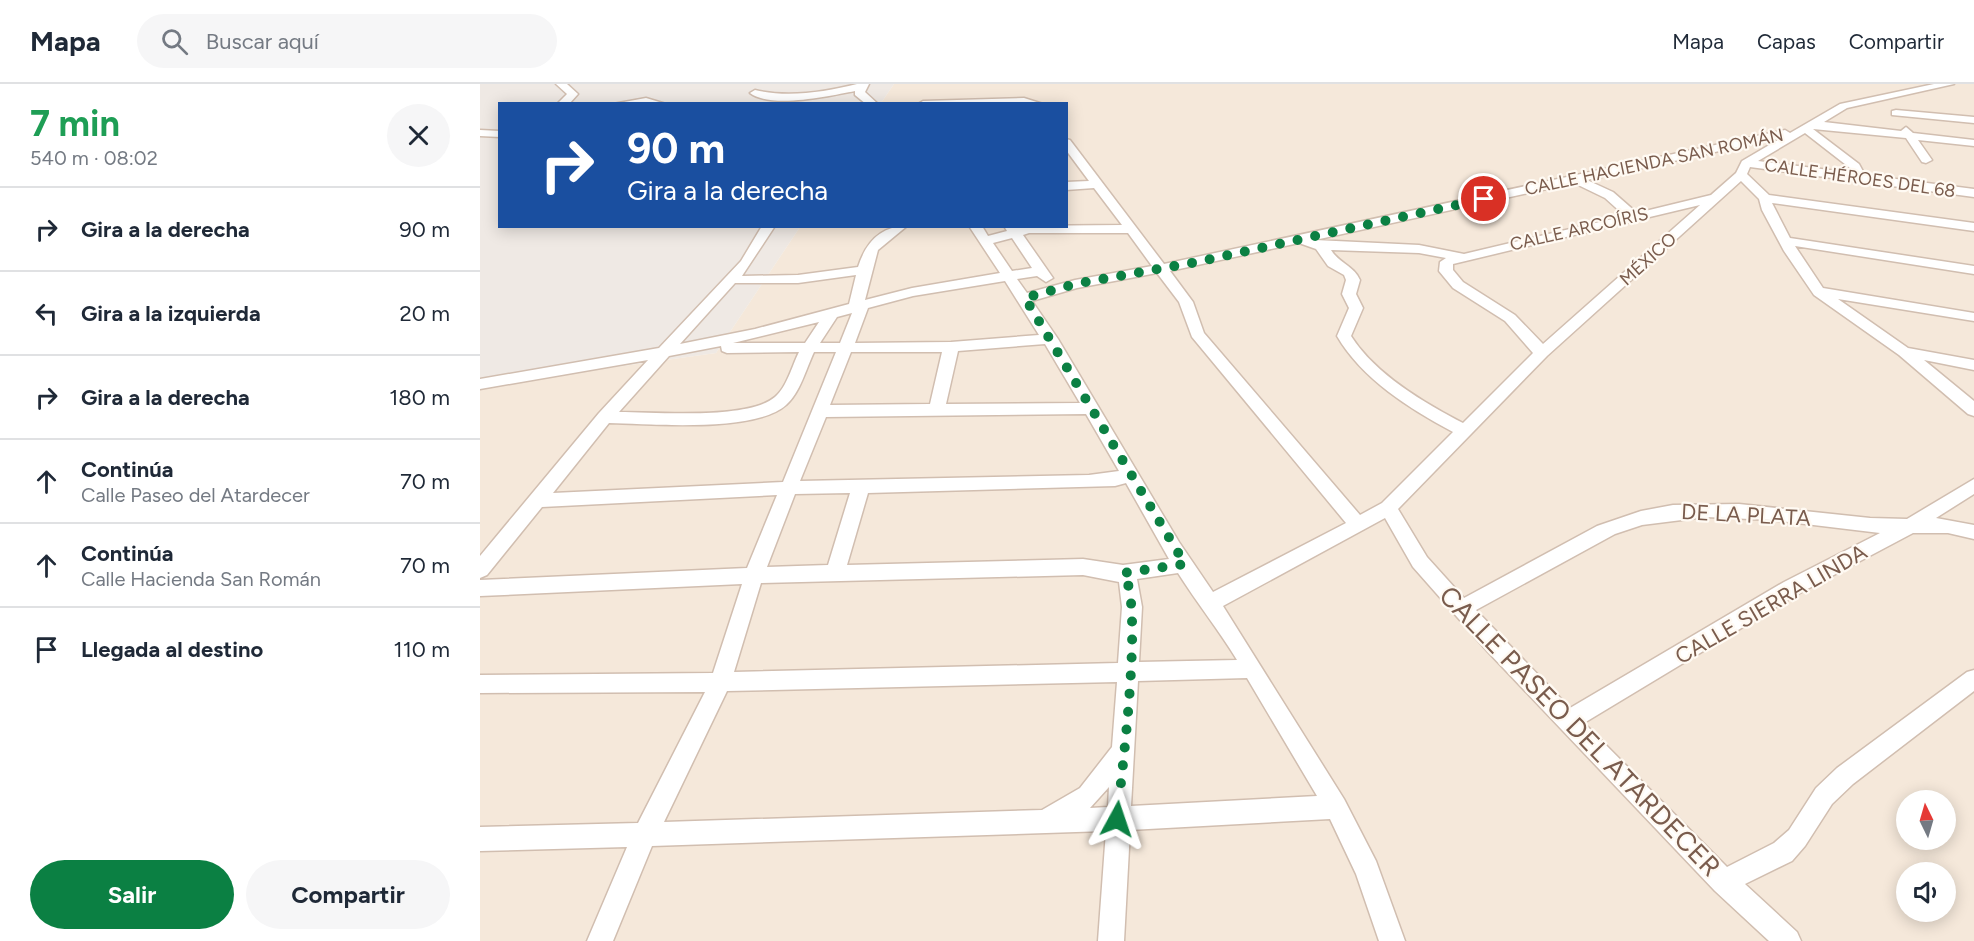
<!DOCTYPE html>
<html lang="es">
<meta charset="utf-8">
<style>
body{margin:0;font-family:Figtree,sans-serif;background:#f6f6f7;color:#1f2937;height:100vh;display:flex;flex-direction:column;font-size:22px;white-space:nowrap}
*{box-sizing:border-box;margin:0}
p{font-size:20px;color:#747a83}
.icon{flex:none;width:33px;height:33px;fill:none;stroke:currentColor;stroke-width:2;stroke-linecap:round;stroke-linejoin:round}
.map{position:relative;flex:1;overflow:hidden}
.sheet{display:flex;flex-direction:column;background:#fff;width:480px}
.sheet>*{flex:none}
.top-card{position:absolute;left:18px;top:18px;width:570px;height:126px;border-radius:0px;box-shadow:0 3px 15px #0003;background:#1a4fa0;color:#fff;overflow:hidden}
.needle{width:39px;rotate:355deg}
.buttons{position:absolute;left:1416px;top:706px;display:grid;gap:12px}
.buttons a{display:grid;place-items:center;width:60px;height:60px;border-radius:50%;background:#fff;box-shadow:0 3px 15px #0003;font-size:30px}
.pin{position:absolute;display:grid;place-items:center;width:51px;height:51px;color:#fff;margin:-26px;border:3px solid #fff;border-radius:50%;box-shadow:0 2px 6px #0007}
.me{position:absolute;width:66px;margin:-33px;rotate:5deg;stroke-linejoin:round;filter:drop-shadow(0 0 4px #0008)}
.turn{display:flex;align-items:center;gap:21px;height:126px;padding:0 30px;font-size:27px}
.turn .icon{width:78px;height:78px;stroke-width:2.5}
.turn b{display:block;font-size:42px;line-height:51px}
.round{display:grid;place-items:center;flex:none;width:63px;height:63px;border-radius:32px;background:#f6f6f7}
.headline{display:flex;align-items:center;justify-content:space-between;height:102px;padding:0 30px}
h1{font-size:36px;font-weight:700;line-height:45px;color:#1e9e55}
.button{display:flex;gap:12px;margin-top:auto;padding:12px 30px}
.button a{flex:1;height:69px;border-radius:36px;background:#0b8043;color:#fff;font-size:24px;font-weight:700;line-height:69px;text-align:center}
.button a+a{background:#f6f6f7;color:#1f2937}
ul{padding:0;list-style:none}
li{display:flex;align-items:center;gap:18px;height:84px;padding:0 30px;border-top:2px solid #e0e1e3}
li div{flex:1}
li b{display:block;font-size:22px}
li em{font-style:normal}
header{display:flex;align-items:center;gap:36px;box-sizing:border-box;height:84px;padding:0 30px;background:#fff;border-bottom:2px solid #e0e1e3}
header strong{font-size:28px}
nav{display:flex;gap:33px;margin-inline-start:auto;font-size:21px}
.search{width:420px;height:54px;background:#f6f6f7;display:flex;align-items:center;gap:15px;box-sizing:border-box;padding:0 21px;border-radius:33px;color:#747a83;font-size:22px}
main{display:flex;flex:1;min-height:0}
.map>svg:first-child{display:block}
</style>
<header>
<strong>Mapa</strong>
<div class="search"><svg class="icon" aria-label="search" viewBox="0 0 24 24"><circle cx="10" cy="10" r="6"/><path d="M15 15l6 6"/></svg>Buscar aquí</div>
<nav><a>Mapa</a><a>Capas</a><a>Compartir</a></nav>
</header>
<main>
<section class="sheet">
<div class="headline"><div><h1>7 min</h1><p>540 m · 08:02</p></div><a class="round"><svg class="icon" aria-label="close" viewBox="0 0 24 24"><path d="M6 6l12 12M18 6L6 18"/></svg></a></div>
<ul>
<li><svg class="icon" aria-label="right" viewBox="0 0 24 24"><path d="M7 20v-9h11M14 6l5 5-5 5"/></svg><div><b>Gira a la derecha</b></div><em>90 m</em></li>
<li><svg class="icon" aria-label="left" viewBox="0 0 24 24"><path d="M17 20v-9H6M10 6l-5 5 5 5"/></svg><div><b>Gira a la izquierda</b></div><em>20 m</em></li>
<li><svg class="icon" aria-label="right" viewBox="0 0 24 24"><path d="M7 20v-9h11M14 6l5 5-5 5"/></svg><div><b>Gira a la derecha</b></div><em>180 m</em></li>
<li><svg class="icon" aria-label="ahead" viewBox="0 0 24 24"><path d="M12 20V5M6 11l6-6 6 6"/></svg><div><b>Continúa</b><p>Calle Paseo del Atardecer</p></div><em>70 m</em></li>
<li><svg class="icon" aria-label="ahead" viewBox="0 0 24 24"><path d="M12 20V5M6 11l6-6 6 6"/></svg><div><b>Continúa</b><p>Calle Hacienda San Román</p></div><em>70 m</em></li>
<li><svg class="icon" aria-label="arrive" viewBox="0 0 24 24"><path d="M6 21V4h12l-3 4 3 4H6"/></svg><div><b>Llegada al destino</b></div><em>110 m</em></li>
</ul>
<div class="button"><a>Salir</a><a>Compartir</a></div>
</section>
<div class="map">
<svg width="1494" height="857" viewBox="0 0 1494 857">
<rect width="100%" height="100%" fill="#fdf6ec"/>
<!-- residential -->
<path fill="#f5e8da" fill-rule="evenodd" d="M414,0H1494V857H0V302L236,269L320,143L586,142V20L401,19ZM1426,717H1466V756H1426ZM1426,789H1466V828H1426Z"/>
<!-- industrial -->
<path fill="#efe9e4" d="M0,0H414L401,19L20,20V142L320,143L236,269L0,302Z"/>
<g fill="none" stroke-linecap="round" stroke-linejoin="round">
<!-- minor casing -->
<g stroke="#d1beb0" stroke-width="3">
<path id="minor" d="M76,0H87L98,10L89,20H77L87,10Z
M377,0H389L385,8L398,20H386L375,11V7C350,12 291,25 270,9L275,6C308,14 344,8 377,0Z
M1454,0H1474L1367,24L1344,38L1421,47L1426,43L1433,49L1494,56V62L1438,56L1452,76L1446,79L1442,78L1426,54L1333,45L1379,80L1385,91L1494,105V113L1270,83L1267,90L1289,111L1494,139V147L1292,119L1310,154L1494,182V190L1315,162L1343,204L1494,229V237L1358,215L1428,264L1494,276V286L1444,276L1494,317V332L1488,330L1419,271L1334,211L1304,167L1282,126L1279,115L1261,97L1067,272L918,425L947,473L984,514L1117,442L1161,427L1193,421L1259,420L1390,434L1427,435L1494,395V410L1456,434L1494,441V455L1468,449H1433L1318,510L1104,639L1247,783L1294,759L1309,746L1336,704L1357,684L1487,588L1494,586V607L1373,700L1352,720L1325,762L1312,777L1265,800L1317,848L1321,857H1289L1235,807L1008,568L933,483L905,434L743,522L864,715L896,777L925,857H899L876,790L850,735L650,746L644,857H618L626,747L172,762L133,857H107L147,763L0,767V743L158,739L225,608L0,609V591L233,589L262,500L0,512V496L267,484L297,411L62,423L7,491L0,494V472L119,329L168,276L0,305V295L179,264L261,177L282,142H295L262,192L318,191L378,183C386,158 401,142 427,142L398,166L385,216L432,204L520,189L489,142H502L508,152L527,147L524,142L642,141L614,104L586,106V98L609,97L586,66V55L590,56L684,180L1305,46L1310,49L1360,20ZM1325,49L1370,84L1373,89L1278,77ZM1303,53L1262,77L1256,89L1231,111L1157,129L1133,108L1107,96ZM1094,99L1125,114L1145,132L984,170L939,161L835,156ZM1220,121L1063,260L1035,231L983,198L973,186V180ZM549,149H648L672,182L595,196L547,209L537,195L557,192L566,198L573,194L543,151ZM532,154L552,184L532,187L513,159ZM819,159L836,165L848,182L864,191L866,196L862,210L869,224L857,252C882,295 930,325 973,348L902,419L880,431L724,249L713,218L690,187ZM851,166L939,169L966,174L960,178L959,187L973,204L1025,237L1053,269L983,339C944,319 895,290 871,252L883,224L876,210L880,196C874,182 859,179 851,166ZM677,189L699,218L712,253L866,439L733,508L699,458L578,255L552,217L597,204ZM376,191L369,220L275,245L200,260L255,199H318ZM525,197L559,251L471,258L375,259L388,224L433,212ZM372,229L360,259H340L357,233ZM339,238L325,259H253ZM565,260L600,319L466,320L478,267ZM241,262L242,267L247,269L319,268C312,282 307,303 295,313C268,336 175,328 139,328L189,272ZM334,268H356L303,398L73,409L129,339C171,340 275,349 306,321C320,309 326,285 334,268ZM371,268H462L450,320L350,321ZM606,330L639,387L609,391L320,397L346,333ZM646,399L689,475L643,481L603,475L367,481L388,409L635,402ZM370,409L348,481L287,483L315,410ZM1226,433L1292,436L1400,449L1304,498L1090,624L996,526L1135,450L1162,441ZM698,489C717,519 738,545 757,576L659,578L662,523L657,495ZM603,491L639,498L642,523L638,579L254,588L281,499ZM767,594L837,712L651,722L658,597ZM637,598L632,663L600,704L562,726L184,738L247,607ZM629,703L628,723L610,724Z
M166,14L186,20H133Z
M544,14L563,20H438L443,17Z
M1416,26L1494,33V39L1412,31V27Z
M0,46L20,47V53L0,52Z"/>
</g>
<!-- minor -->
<use href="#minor" fill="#fff" fill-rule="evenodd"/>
</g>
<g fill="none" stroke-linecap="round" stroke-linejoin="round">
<!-- route -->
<path stroke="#0b8043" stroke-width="10" stroke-dasharray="0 18" d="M637,735C641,693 665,516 643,489L705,480L545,214L595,200L717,178L1004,115"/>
</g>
<g text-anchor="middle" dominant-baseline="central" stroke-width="4.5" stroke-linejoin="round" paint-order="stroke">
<!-- far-street labels -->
<g font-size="18" fill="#7a5c4d" stroke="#fffaf3">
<text transform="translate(1174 78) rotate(-12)">CALLE HACIENDA SAN ROMÁN</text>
<text transform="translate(1380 94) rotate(8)">CALLE HÉROES DEL 68</text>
<text transform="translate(1099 145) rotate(-13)">CALLE ARCOÍRIS</text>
<text transform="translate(1168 175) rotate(-42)">MÉXICO</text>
</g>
<!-- street labels -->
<g font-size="22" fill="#7a5c4d" stroke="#fffaf3">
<text transform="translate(1266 431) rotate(3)">DE LA PLATA</text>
<text transform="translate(1291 520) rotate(-30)">CALLE SIERRA LINDA</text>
</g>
<!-- near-street labels -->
<g font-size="27" fill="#7a5c4d" stroke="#fffaf3">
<text transform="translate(1100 647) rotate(46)">CALLE PASEO DEL ATARDECER</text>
</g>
</g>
</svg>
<div class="buttons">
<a><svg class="needle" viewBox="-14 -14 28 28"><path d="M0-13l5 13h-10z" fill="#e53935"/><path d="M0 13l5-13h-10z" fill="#747a83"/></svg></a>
<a><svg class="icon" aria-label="sound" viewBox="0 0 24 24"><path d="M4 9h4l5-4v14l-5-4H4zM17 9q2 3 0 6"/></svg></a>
</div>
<div class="pin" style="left:1004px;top:115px;background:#d93025"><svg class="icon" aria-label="arrive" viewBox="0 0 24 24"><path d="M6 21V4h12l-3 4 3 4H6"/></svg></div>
<svg class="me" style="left:637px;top:735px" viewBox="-20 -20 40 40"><path d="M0-17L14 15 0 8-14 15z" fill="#0b8043" stroke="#fff" stroke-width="4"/></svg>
<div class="top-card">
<div class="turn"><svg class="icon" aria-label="right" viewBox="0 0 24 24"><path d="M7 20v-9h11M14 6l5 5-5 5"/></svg><div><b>90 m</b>Gira a la derecha</div></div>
</div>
</div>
</main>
